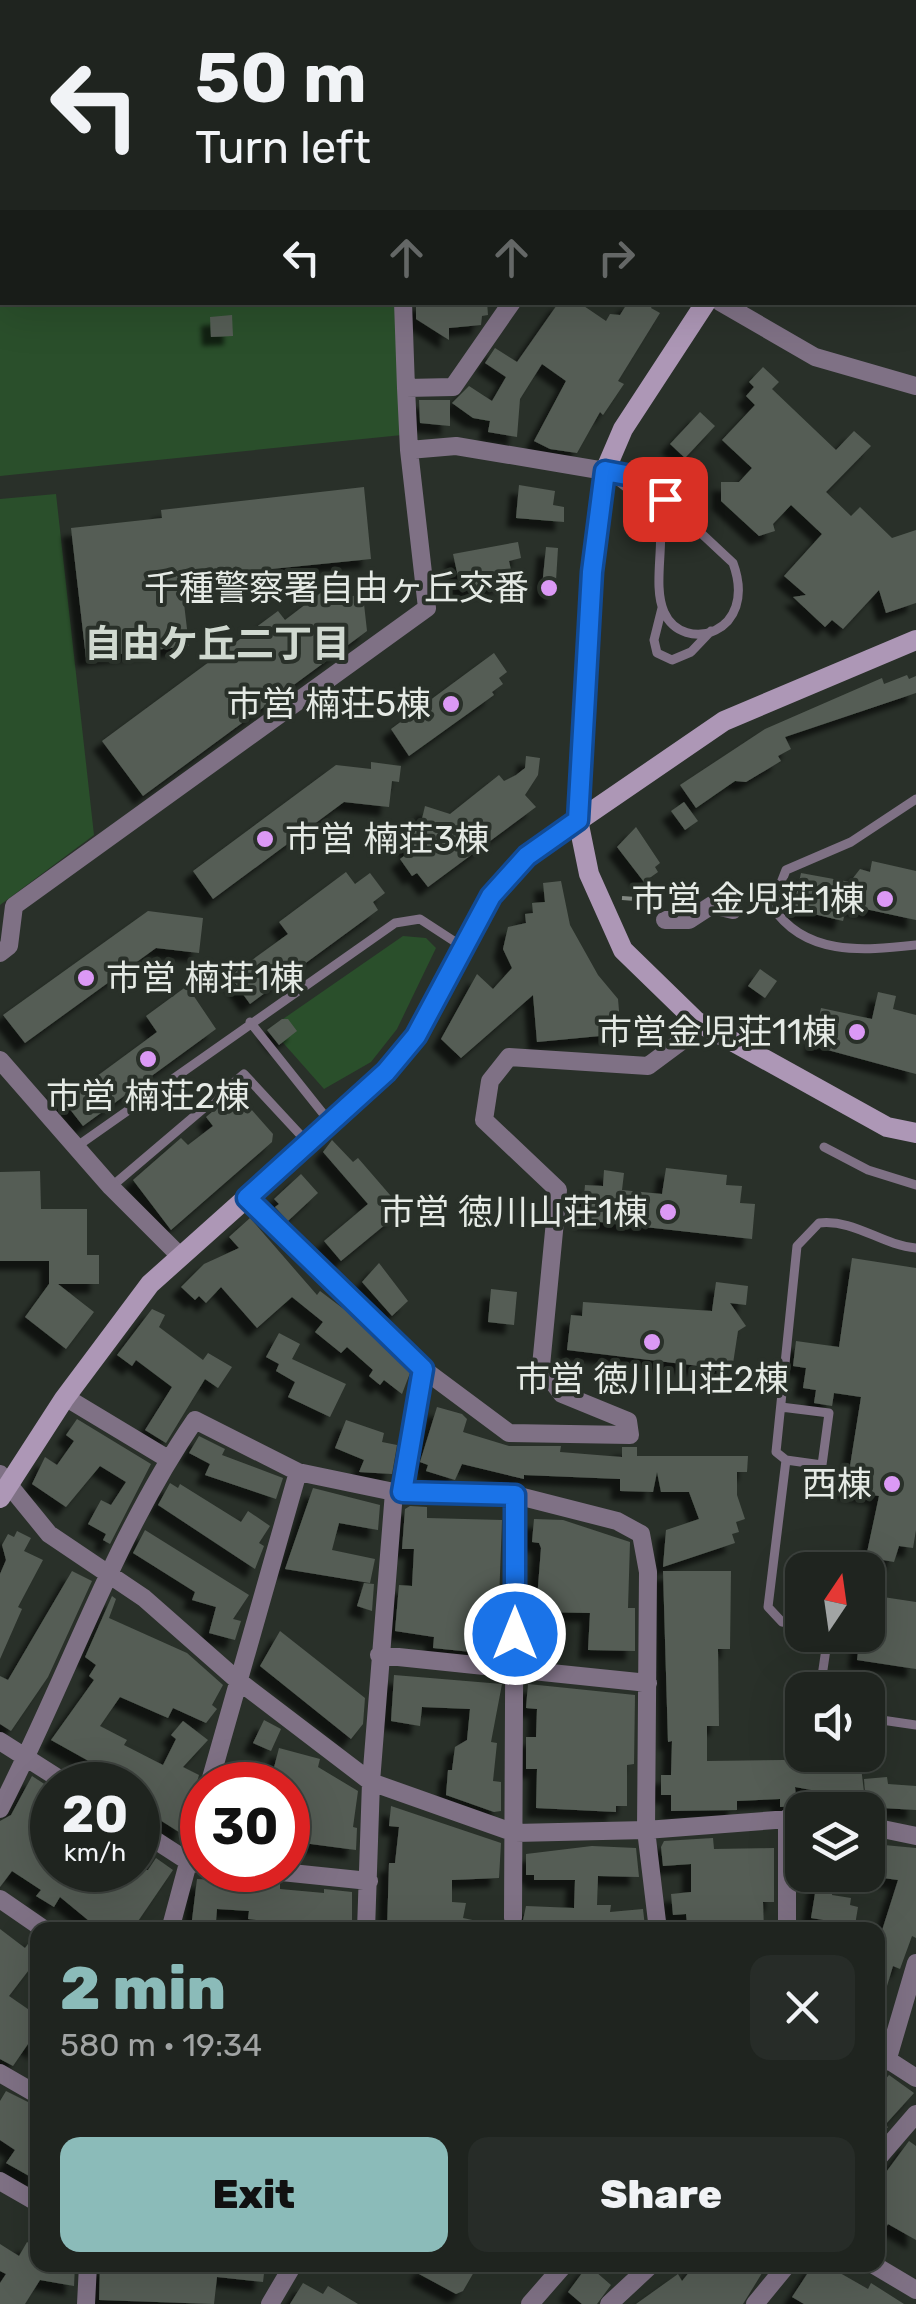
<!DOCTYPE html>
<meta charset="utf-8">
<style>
body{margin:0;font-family:Rubik,"Noto Sans JP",sans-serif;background:#272c28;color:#f1f3f6;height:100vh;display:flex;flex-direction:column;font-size:38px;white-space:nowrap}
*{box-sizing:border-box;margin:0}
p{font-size:32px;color:#a1a4a4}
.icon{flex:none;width:55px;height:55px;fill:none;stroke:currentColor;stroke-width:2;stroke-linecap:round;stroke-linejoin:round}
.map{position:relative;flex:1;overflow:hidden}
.panel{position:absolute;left:30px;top:1922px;width:855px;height:350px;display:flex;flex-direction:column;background:#1f241f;border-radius:20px;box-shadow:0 10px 40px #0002,0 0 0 2px #3c413d}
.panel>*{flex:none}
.top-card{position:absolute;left:0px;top:0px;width:918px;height:305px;box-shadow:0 10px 40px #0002,0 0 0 2px #3c413d;background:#1f241f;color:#f1f3f6;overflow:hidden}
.needle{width:65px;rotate:13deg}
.tools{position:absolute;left:785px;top:1552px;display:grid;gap:20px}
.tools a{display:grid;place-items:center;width:100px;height:100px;border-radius:20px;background:#1f241f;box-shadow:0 10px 40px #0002,0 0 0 2px #3c413d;font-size:50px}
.speed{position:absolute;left:30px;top:1762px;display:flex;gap:20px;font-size:50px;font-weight:700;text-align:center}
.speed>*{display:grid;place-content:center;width:130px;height:130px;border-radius:50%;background:#1f241f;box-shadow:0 10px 40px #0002,0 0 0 2px #3c413d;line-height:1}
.speed small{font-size:25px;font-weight:400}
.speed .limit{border:15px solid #d22;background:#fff;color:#111}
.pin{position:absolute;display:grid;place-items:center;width:85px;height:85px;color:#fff;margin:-42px;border-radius:20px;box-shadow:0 5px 15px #0006}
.me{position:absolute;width:110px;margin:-55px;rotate:0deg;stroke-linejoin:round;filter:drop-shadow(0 0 8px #0008)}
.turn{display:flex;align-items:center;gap:35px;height:210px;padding:0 30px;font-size:45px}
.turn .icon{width:130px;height:130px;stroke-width:2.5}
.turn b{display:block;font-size:70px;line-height:85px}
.lanes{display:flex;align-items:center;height:95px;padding:0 30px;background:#0003;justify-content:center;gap:50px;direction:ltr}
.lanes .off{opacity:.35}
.round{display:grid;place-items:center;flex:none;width:105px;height:105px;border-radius:20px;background:#272c28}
.overview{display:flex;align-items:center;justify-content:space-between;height:170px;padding:0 30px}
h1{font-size:60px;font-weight:800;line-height:75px;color:#8bbbb9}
.primary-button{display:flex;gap:20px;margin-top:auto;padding:20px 30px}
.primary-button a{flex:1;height:115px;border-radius:20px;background:#8bbbb9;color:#111;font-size:40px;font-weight:800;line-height:115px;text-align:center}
.primary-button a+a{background:#272c28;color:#f1f3f6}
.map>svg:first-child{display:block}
</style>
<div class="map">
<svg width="916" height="2304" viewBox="0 0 916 2304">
<defs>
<filter id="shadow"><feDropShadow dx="-9" dy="9" stdDeviation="2.5" flood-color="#0009"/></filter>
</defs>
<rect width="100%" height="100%" fill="#293029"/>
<!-- green -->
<path fill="#2a4f2b" d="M0,66L2,302L395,303L402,435L0,476Z
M56,494L94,835L0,905V499Z
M403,936L426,938L436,948L397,1029L371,1062L324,1089L270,1028Z"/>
<!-- building -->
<path fill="#555d55" filter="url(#shadow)" d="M416,302H487L488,315L482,316L481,325L449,328V340L416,319Z
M559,302H578L606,321L610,314L620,315L628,302H654L651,308L660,313L618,381L624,384L603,415L600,412L577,453L550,449L534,441L566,381L542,364L520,399L517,437L488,432L490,421L473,418L452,403L469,386L492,401L506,377L485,363L495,348L517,362Z
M232,315L233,336L211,337L210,317Z
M763,367L779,382L772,389L836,450L854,431L871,446L826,492L851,516L860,507L892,538L916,530V603L886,613L879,590L843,629L832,620L825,627L793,597L806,595L784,576L822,534L791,505L773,524L775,531L759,536L721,501V482H739L752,468L722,440L755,405L746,396L754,387L749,382Z
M419,400H450V426L420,423Z
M700,412L715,426L685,458L670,444Z
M519,485L555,491L553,505L564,507V522L516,518Z
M364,487L371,559L181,578L189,646L86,658L71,528L162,518L161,510Z
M518,542L521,558L509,561L513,579L489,589L461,590L453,554Z
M546,547L558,548L555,597H541Z
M331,585L332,598L363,595L367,631L143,796L102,741L278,611L285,620Z
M494,653L507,672L499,678L503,684L492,692L494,695L409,756L391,729Z
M907,675L909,679L916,676V693L785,737L791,749L778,756L781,761L746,782L735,781L696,808L680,785L765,729L882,678L884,684Z
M526,756L540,758L538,775L525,795L536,807L428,887L417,873L412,876L400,859L411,851L403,840L420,827L425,806L450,814L499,775L504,781L516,775L525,768Z
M371,762L401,766L399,782L392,781L389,807L344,802L213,899L193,871L336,765L371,769Z
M684,802L698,821L685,830L671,811Z
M636,827L660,863L655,867L658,872L644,882L617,847Z
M872,861L916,871V920L847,905L843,921L793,909L801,873L850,882L860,869L870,872Z
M346,872L355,884L370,873L385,893L373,902L378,910L250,1004L230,976L288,934L279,922Z
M561,881L570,925L598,975L618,999L621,1034L537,1042L533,995L461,1058L441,1039L477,974L493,989L512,968L503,949L508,927L526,923L525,914L533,913L532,903L545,902L543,883Z
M148,911L203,918L199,953L156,948L25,1043L3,1015Z
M760,969L777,981L765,998L748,986Z
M187,986L216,1029L83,1126L55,1090L66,1082L74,1093L157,1032L146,1016Z
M878,992L896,996L893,1009L916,1015V1074L813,1046L821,1008L872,1019Z
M282,1019H288L297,1031L279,1045L267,1030Z
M236,1092L273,1134L272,1142L171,1230L133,1180L181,1138L188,1145L213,1126L206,1117Z
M332,1140L353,1162L358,1158L403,1210L341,1261L324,1241L368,1204L323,1152Z
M666,1168L727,1175L726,1185L742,1186L740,1203L755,1204L752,1239L582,1220L585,1185L603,1186L604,1170L624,1173L622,1190L662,1194Z
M40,1171L41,1209H87V1255H99V1284H58L94,1312L66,1349L25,1317L49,1284V1261H0V1172Z
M301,1174L318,1193L288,1221L275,1207L279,1204L274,1199Z
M250,1218L317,1295L320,1291L345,1310L410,1373L402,1394L384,1380L380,1385L369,1376L373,1370L347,1347L341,1353L315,1332L323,1322L292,1297L257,1328L221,1287L206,1303L199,1296L195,1300L181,1287L204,1264L239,1248L229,1237Z
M852,1258L916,1268V1530L913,1548L899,1546L894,1562L866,1557L879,1496L846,1491L861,1397L834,1393L832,1406L814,1403L816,1390L803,1388L806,1368L793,1366L796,1341L839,1347Z
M379,1263L408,1301L392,1316L362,1282Z
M716,1282L748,1286L746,1305L730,1303L746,1326L738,1331L732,1370L567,1350L571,1315L582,1316L583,1302L712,1311Z
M491,1289L517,1292L514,1325L488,1322Z
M152,1309L165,1315L159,1327L203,1360L208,1353L232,1367L218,1388L205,1379L166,1443L145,1430L172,1387L136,1360L132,1366L117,1355Z
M279,1333L300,1344L292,1359L346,1384L330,1417L288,1397L295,1382L276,1371L279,1364L266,1357Z
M437,1407L462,1414L467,1419L463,1432L509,1446H561L560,1452L622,1457V1447H637V1456H748L747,1472H737V1495L745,1519L736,1522L739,1532L732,1534L735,1543L663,1567L666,1530L699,1519L689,1492H661L657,1472L653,1492L620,1491V1479L524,1475V1479L462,1464L455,1480L426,1471L428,1465L420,1462Z
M77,1419L151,1464L110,1544L103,1540L106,1534L88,1524L101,1500L111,1505L126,1482L100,1466L66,1507L32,1484L45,1457L57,1465L74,1441L66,1435Z
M346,1420L384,1433L382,1442L397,1445L392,1474L359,1472L364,1460L335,1448Z
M199,1436L225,1449L222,1455L283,1478L276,1499L205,1475L210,1464L189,1453Z
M170,1483L178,1488L180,1484L241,1522L248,1511L270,1526L259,1543L264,1546L255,1569L158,1505Z
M313,1488L380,1505L378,1530L339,1523L332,1550L375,1559L370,1583L285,1569Z
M410,1506L427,1507V1518L502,1520L498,1627L502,1649L482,1647L481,1653L433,1648L434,1637L395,1631L399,1585L412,1586L414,1549H402L405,1509Z
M534,1519L563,1520L630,1542L628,1608H635V1651L588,1650L590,1613L536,1612L541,1548L539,1543L532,1542Z
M145,1530L249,1595L233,1619L241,1621L235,1640L209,1633L216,1607L192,1600L195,1592L133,1553Z
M17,1531L31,1538L24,1551L43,1560L18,1607L22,1609L0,1659V1574L6,1560L2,1545L8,1534L14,1537Z
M72,1571L92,1581L48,1677L11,1731L0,1724V1676L8,1680Z
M663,1571H731L730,1649H718L719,1726H707V1761L784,1760L825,1766L824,1771L861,1767L864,1792L838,1795L795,1787L797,1806L780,1807V1799L737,1801V1810L671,1811V1795H661V1775H671L672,1741L668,1742Z
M364,1583L374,1584L372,1611L357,1606Z
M112,1596L116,1599L109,1618L187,1653L223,1685L212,1705L217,1709L206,1723L173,1708L168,1718L120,1697L100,1726L127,1740L124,1745L163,1765L176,1739L171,1735L183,1721L208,1740L183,1767L199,1775L182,1834L138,1806V1785H83L94,1764L51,1740L94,1680L89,1676L96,1665L85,1657Z
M883,1597L916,1602V1669L857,1660L860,1635H868V1624L879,1626Z
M280,1631L365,1698L363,1724L351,1739L260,1666Z
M394,1675L502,1684L491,1742L497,1743L493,1781L501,1782V1811L494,1812L446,1795L448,1770H452L455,1747L467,1740L470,1709L422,1707L420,1726L391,1721Z
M528,1684L635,1695L634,1764L627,1765V1806H616V1812L536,1808L537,1769H526V1737H536L537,1709L526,1708Z
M264,1720L281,1729L271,1751L253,1743Z
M279,1748L320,1759L318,1767L358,1791L353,1827L357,1828L356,1850L288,1841V1783L271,1779Z
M32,1776L52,1789V1860L48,1868L77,1886L81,1881L93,1889L106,1870H148L156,1858L173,1870L132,1930H100L60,1897L54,1907L36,1896L41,1890L12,1871L0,1887V1821L11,1815Z
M887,1777L888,1784L916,1786V1810L866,1807L864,1779Z
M391,1806L501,1843L499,1878L452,1880V1902L466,1903L463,1918L491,1924V1930H387L389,1863H395L399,1827L389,1826Z
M713,1838L714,1849L774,1848V1902H763L764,1930H705L704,1921L687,1923L686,1914L673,1915L671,1894L691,1892V1864L663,1866L661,1847L664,1841Z
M873,1844L916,1848V1938L912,1936L900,1969L893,1966L881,2006L878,1943L898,1880L868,1876V1852L872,1853Z
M592,1846L636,1848L639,1877L598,1876L597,1905H611L610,1912L643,1909L645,1927L583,1925V1929L521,1930L526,1906L574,1908L575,1880H534V1875H526V1854Z
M818,1875H834L832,1895L851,1898L850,1905L858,1907L855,1925L811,1918Z
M197,1879L280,1884V1889L324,1893V1889L352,1892V1925L307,1922V1930H289L284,1923L248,1919L249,1911L217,1909L216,1921L192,1920Z
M0,1929L25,1948L33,1937L38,1940V1958L9,1996L38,2016V2051L28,2044L13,2066L0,2059Z
M889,2075L914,2093L885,2125L888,2127L879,2138L878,2088Z
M6,2091L38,2107V2181L6,2163L15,2150L0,2140V2101Z
M909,2141L916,2146V2240L888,2224L878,2241V2192L885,2181L881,2179Z
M27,2242L38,2249V2265H75L74,2286L40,2280L25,2304H0V2283L6,2274L0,2271V2244L19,2256Z
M100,2265H265L263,2282L217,2277L214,2304L99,2300Z
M424,2265H478L463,2291L456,2294L419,2274Z
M588,2265L611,2285L597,2304H582L568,2292Z
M695,2265H767L743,2304H636L678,2274L682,2281Z
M813,2265H826L868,2289L871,2283L904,2304H804L792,2297Z
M303,2283L323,2294L328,2286L358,2304H290Z"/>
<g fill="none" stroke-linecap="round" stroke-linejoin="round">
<!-- path -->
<path stroke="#838983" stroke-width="4" stroke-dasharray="10 5" stroke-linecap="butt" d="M622,898L635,899L653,912"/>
<!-- lane -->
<path stroke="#7f7185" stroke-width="9" d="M211,0V2
M605,471L642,478L733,563C759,634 683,655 664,612C652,584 666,543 658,512Z
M662,608L654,640L657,653L672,660L691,652L711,631
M916,799L851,842L786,870L772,906C804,956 862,951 916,945
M250,1022L329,1121
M76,1147L395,923L420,919L463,947
M824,1147L868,1170L916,1185
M111,1187L244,1074L307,1142
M781,1407L829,1413L822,1465L786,1460
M829,1570L831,1560
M802,1625L782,1622L768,1607L786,1460L776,1452L797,1246L819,1223C855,1219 881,1245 916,1248
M820,1690L828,1635
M868,1718L916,1725"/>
<!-- street -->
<path stroke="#7f7185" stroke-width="18" d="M99,0V2
M509,0L510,2
M632,0V2
M403,302L406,388L453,387L512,302
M720,302L815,357L916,386
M406,388L409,450L456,446L605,471
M665,920H689L712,905L733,910
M0,953L9,946L14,906L427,608L409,450
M0,1060L111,1187L179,1255
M247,1198L423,1369L509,1433L630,1435L628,1421L562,1394L541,1366L558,1190L484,1120L490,1081L509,1057L648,1066L679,1043L696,1021
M65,1397L168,1459
M0,1474L49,1534L144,1598L236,1679L371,1782L515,1833L646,1830L658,1930
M402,1492L423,1369
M379,1655L648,1683
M0,1741L69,1785
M209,1785L298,1472
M0,1809C67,1680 113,1539 195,1420L298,1472L394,1492L515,1495L617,1521L641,1534L648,1572L646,1830L802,1818
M868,1826L916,1836
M138,1829L189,1862L202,1864
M262,1870L369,1881
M0,1899L45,1930
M513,1918L515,1495
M170,1930L202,1811
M366,1930L371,1782L394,1492
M787,1930V1818
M879,2054L916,2078
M878,2066L888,2058L916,1963
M0,2073L38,2095
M878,2158L916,2114
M0,2181L38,2203
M874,2265L916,2290
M86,2304L88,2265
M270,2304L293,2265
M530,2304L564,2265
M609,2304L651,2265
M755,2304L787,2265"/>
<!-- secondary -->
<path stroke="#ad97b6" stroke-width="20" d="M368,2L389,0
M816,2V0
M0,47L2,46
M706,302L623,429L605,471L591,571L578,820L589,874L623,950L696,1021L887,1127L916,1133
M0,1498L64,1399L150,1284L386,1073L416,1036L491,896L527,856L724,721L916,640"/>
</g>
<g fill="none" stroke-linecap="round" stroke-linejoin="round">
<!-- route casing -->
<g stroke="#114b97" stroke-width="25">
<path id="route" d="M515,1634V1495L402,1492L423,1369L247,1198L386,1072L416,1036L491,896L527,856L578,820L592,572L605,471L642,478L665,499"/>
</g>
<!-- route -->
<use href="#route" stroke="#1a73e8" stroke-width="18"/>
</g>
<!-- markers -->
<g fill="#db99f5" stroke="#293029" stroke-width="4">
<circle cx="549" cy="588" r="10"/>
<circle cx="451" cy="704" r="10"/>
<circle cx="265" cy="839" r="10"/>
<circle cx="885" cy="899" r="10"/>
<circle cx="86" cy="978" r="10"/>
<circle cx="857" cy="1032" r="10"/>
<circle cx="148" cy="1059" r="10"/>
<circle cx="668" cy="1212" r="10"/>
<circle cx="652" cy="1342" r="10"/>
<circle cx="892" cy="1484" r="10"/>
</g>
<g text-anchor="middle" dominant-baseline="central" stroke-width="8" stroke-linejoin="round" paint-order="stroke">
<!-- poi labels -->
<g font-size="35" fill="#e5eae5" stroke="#293029" text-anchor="end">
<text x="529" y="588">千種警察署自由ヶ丘交番</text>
<text x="431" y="704">市営 楠荘5棟</text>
<text x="285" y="839" text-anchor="start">市営 楠荘3棟</text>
<text x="865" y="899">市営 金児荘1棟</text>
<text x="106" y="978" text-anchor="start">市営 楠荘1棟</text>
<text x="837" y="1032">市営金児荘11棟</text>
<text x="148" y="1096" text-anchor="middle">市営 楠荘2棟</text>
<text x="648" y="1212">市営 徳川山荘1棟</text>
<text x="652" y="1379" text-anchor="middle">市営 徳川山荘2棟</text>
<text x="872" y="1484">西棟</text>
</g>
<!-- neighbourhood labels -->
<g font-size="38" font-weight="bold" fill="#d0d9d0" stroke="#293029">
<text x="217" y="644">自由ケ丘二丁目</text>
</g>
</g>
</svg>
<div class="tools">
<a><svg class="needle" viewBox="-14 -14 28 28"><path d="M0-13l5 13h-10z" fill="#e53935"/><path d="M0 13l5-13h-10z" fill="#a1a4a4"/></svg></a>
<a><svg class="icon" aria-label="sound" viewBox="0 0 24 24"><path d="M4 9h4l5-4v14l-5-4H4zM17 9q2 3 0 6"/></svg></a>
<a><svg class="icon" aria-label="layers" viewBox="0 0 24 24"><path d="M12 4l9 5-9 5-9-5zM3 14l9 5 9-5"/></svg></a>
</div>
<div class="speed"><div>20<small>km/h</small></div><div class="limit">30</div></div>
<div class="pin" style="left:665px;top:499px;background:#d93025"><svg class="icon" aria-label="arrive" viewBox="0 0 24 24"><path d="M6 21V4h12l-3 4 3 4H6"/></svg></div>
<svg class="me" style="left:515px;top:1634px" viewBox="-20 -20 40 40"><circle r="17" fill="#1a73e8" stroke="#fff" stroke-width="3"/><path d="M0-11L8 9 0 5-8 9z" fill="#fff"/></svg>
<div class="top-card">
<div class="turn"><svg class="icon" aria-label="left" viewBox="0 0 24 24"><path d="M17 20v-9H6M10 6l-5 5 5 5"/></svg><div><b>50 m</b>Turn left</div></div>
<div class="lanes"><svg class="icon" aria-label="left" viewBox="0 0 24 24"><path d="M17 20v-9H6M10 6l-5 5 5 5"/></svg><svg class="icon off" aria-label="ahead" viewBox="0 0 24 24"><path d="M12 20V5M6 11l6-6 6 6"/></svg><svg class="icon off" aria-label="ahead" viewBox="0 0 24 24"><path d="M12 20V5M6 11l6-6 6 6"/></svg><svg class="icon off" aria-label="right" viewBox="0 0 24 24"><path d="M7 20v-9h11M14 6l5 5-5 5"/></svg></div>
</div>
<section class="panel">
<div class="overview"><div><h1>2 min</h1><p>580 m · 19:34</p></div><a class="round"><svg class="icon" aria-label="close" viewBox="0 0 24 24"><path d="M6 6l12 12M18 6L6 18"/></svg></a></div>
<div class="primary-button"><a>Exit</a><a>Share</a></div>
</section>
</div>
